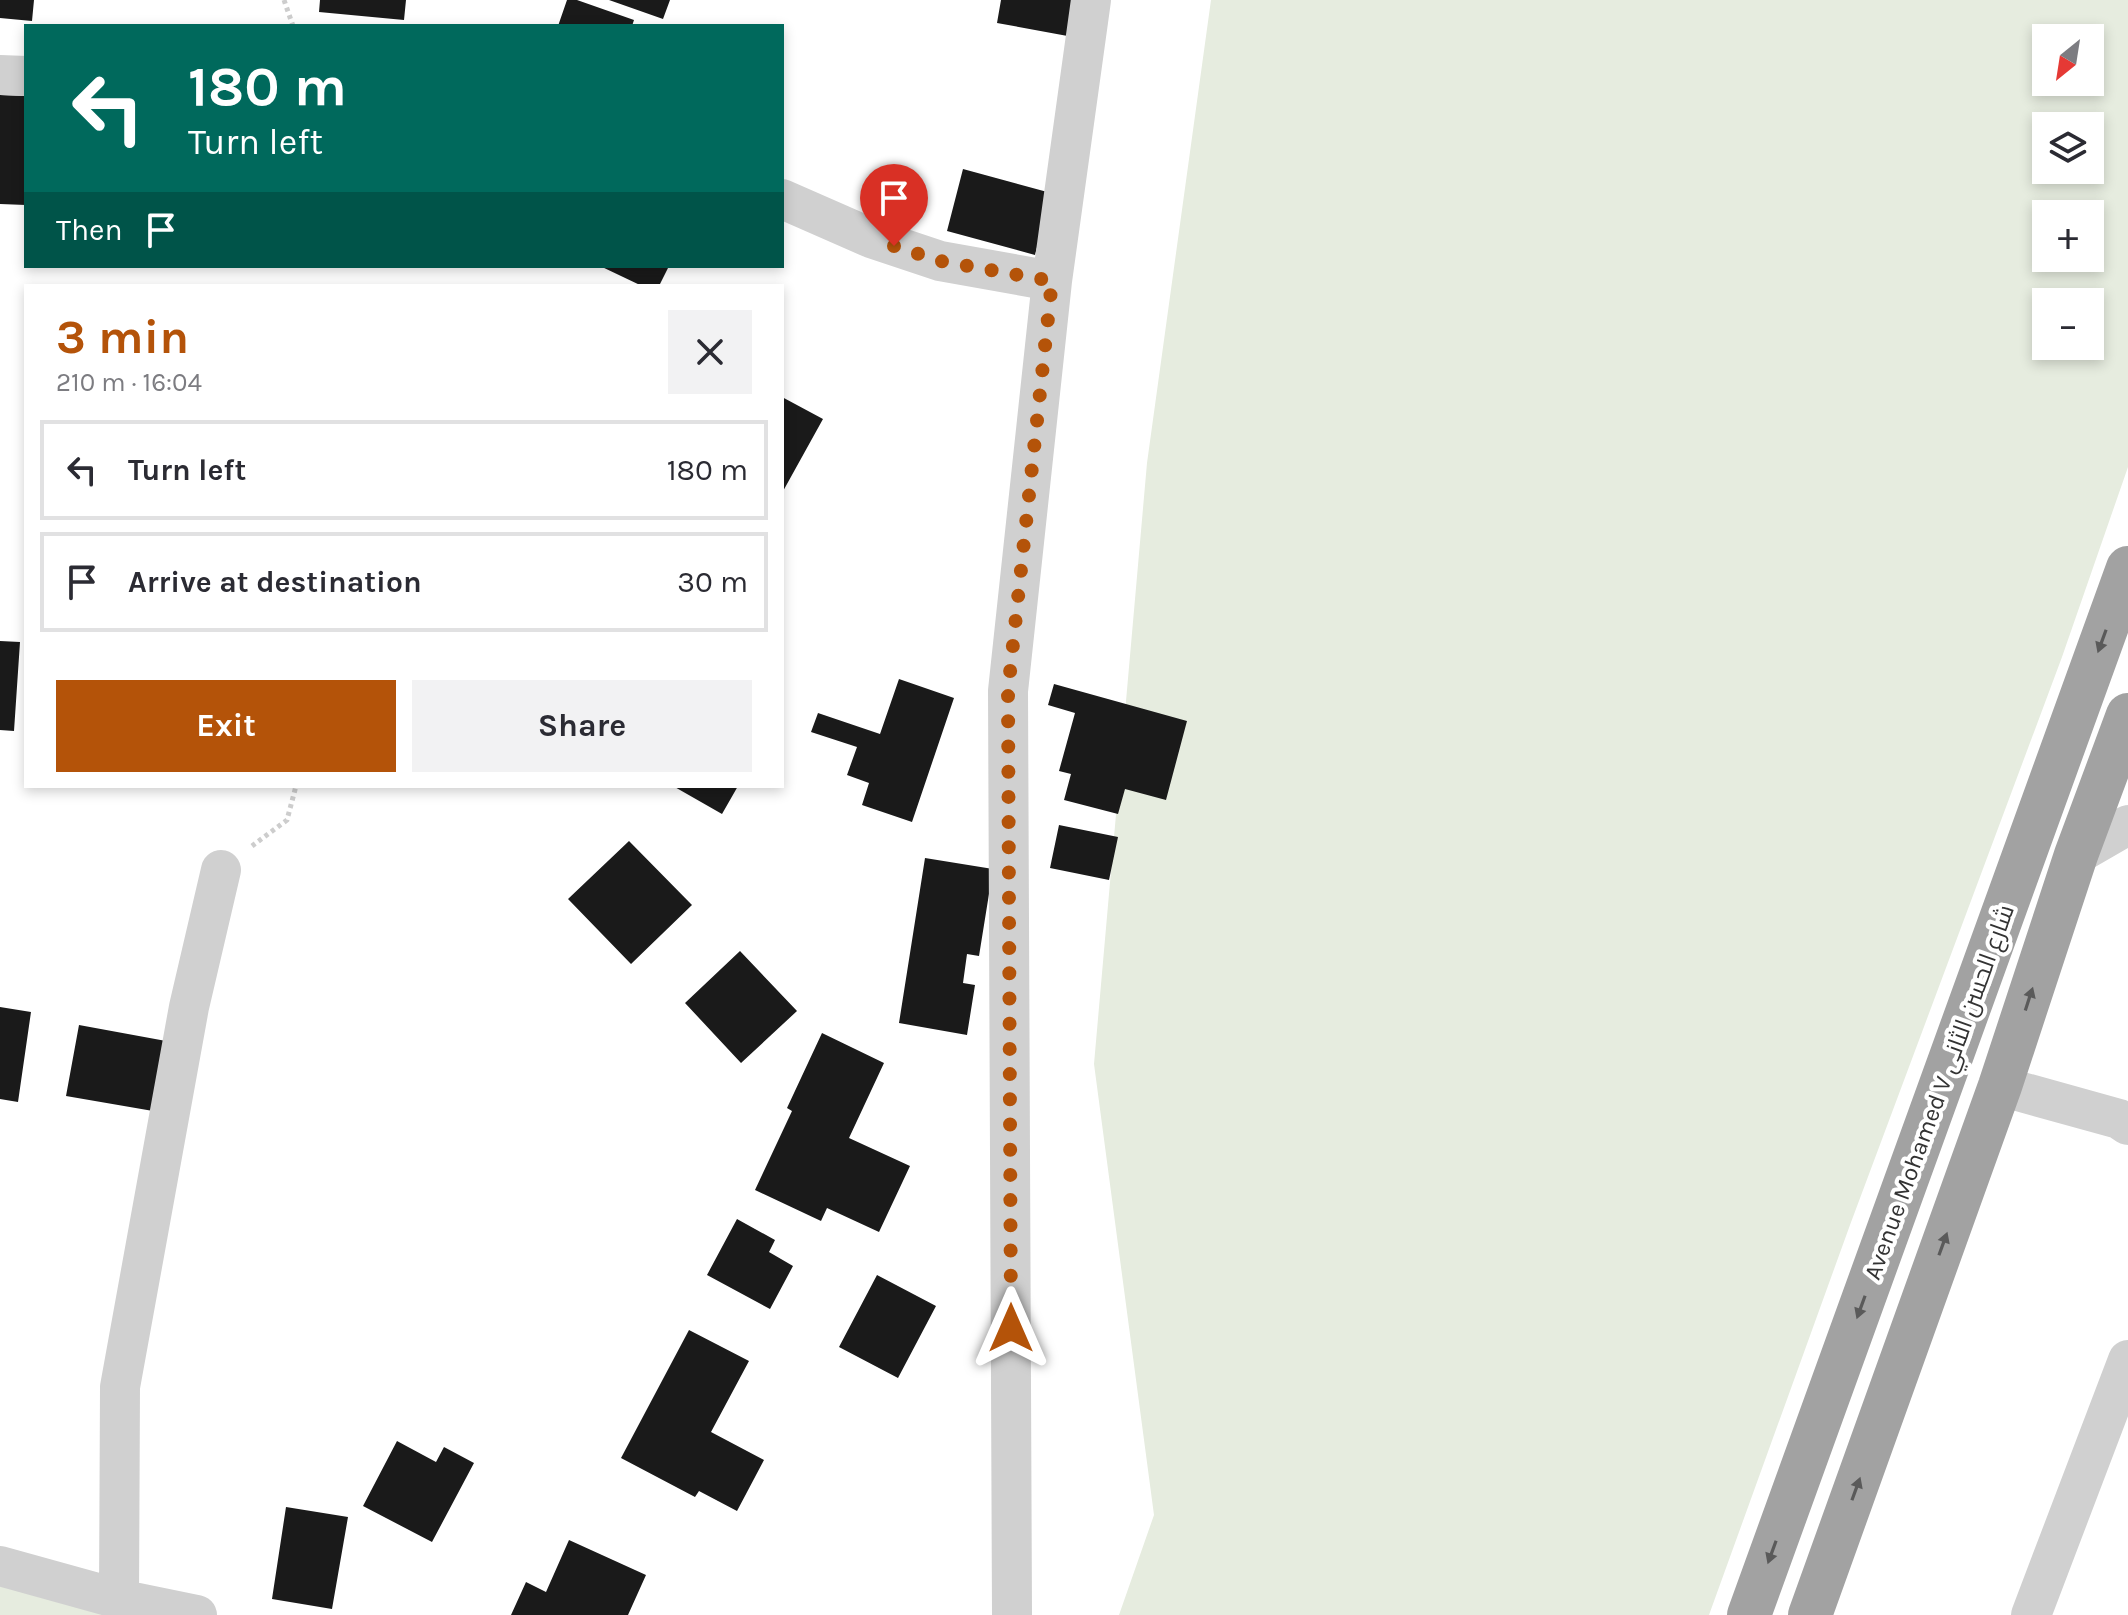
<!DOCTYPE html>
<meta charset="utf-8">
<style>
body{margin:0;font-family:Karla,Cairo,sans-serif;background:#f2f2f3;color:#2b2b33;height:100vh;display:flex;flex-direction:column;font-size:30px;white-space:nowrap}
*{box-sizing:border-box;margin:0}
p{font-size:26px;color:#7c7c81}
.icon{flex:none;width:44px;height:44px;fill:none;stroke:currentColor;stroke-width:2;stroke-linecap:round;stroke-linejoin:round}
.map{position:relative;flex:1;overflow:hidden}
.sheet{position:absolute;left:24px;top:284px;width:760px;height:504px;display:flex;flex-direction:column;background:#fff;border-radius:0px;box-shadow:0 4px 12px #0003}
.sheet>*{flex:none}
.hud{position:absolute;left:24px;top:24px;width:760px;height:244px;border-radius:0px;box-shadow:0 4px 12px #0003;background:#00695c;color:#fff;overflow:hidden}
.needle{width:52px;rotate:210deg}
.buttons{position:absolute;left:2032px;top:24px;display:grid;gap:16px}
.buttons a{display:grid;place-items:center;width:72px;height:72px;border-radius:0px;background:#fff;box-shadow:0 4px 12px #0003;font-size:40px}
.pin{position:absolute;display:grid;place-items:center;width:68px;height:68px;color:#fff;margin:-82px -34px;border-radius:50% 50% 50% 0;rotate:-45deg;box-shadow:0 0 8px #0007}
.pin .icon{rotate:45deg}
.me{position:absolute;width:88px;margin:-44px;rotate:0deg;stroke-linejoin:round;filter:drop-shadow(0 0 6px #0008)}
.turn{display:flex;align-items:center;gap:28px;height:168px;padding:0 32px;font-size:36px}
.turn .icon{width:104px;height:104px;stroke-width:2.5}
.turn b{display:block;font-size:56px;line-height:68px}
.then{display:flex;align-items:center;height:76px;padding:0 32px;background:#0003;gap:16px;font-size:30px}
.round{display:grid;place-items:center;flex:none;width:84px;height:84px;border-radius:0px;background:#f2f2f3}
.head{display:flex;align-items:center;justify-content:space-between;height:136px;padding:0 32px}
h1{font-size:48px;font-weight:700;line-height:60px;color:#b45309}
.primary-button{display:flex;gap:16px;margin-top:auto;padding:16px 32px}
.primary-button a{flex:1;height:92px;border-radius:0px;background:#b45309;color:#fff;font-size:32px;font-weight:700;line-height:92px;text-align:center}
.primary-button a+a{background:#f2f2f3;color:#2b2b33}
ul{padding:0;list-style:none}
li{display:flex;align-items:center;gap:24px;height:100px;margin:0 16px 12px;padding:0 16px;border:4px solid #e1e1e2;border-radius:0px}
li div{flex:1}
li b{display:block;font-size:30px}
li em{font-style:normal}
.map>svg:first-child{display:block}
</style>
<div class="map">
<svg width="2128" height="1615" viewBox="0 0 2128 1615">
<rect width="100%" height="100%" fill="#fff"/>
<!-- green -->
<path fill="#e6ecdf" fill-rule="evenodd" d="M1211,0H2128V467L2062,657L1850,1225L1709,1615H1119L1154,1515L1094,1064L1147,463ZM2046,38H2090V82H2046ZM2046,126H2090V170H2046ZM2046,214H2090V258H2046ZM2046,302H2090V346H2046Z
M0,1584L113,1615H0Z"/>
<!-- building -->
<path fill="#1a1a1a" d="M0,0H34L32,21L0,18Z
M320,0H406L404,20L319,12Z
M567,0H577L634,20L632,26H558Z
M609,0H670L663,19Z
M1001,0H1080L1073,37L997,23Z
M0,95L26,96V205L0,204Z
M963,169L1051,193L1035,255L947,231Z
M600,266H669L659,286H642Z
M782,397L823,419L782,493Z
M0,641L20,642L14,731L0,730Z
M899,679L954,698L912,822L862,805L869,783L847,775L857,747L811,732L818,713L880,734Z
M1054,684L1187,721L1166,800L1125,789L1118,814L1064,800L1071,774L1059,771L1075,713L1048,705Z
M673,786H738L722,814Z
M1059,825L1118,837L1109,880L1050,868Z
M629,841L692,905L631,964L568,899Z
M925,858L993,869L979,956L967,954L963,983L975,985L967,1035L899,1023Z
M740,951L797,1011L741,1063L685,1003Z
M0,1007L31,1012L18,1102L0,1099Z
M79,1025L166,1041L153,1111L66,1096Z
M822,1033L884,1063L849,1138L910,1166L879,1232L827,1208L821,1221L755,1190L792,1111L787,1108Z
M737,1219L775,1240L769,1252L793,1266L770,1309L707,1275Z
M877,1275L936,1306L898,1378L839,1347Z
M689,1330L749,1361L711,1432L764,1460L737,1511L699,1491L695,1497L621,1458Z
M397,1441L436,1462L444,1447L474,1463L432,1542L363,1506Z
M286,1507L348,1517L332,1609L272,1599Z
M569,1540L646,1575L628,1615H511L526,1582L546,1592Z"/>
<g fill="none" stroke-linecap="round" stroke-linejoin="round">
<!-- path -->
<path stroke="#cdcdcd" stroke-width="5" stroke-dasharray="4 4" stroke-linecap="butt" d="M284,0L293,26
M252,846L287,820L296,786"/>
<!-- minor -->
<path stroke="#d0d0d0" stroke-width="40" d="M0,75L26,76
M782,199L871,238L940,261L1052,281
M2076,855L2128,825
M2000,1086L2119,1119L2128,1125
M0,1566L119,1599L197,1615
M119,1599L120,1387L189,1007L221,870
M1012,1615L1008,691L1052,281L1091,0
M2031,1615L2128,1360"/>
<!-- trunk -->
<path stroke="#a2a2a2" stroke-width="44" d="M1749,1615L2128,568
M1810,1615L2000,1086L2076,855L2128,715"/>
</g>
<!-- one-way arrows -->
<defs><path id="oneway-solid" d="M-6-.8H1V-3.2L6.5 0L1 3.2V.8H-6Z" transform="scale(2)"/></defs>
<g fill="#5a5a5a">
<use href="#oneway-solid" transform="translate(2102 641) rotate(110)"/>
<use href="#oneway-solid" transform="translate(2029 999) rotate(-72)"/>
<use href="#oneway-solid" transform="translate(1943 1244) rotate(-70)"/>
<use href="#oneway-solid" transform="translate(1861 1307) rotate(110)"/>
<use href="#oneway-solid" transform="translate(1856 1489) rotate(-70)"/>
<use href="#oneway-solid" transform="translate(1772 1552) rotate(110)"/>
</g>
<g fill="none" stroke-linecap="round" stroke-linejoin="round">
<!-- route -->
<path stroke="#b45309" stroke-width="14" stroke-dasharray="0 25.2" d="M894,246L940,261L1052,281L1008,691L1011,1328"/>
</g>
<g text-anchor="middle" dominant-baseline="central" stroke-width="8" stroke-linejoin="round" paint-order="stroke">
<!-- street labels -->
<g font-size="24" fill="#333" stroke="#fff">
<text transform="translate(1939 1092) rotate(-70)">Avenue Mohamed V شارع الحسن الثاني</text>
</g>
</g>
</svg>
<div class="buttons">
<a><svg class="needle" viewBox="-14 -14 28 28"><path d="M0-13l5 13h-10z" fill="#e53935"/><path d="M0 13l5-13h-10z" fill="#7c7c81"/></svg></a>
<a><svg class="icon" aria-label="layers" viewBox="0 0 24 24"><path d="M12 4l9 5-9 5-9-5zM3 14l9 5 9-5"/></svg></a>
<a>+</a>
<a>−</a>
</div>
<div class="pin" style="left:894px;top:246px;background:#d93025"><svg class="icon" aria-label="arrive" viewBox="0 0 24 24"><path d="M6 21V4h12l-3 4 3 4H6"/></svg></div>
<svg class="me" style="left:1011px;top:1328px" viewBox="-20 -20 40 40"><path d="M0-17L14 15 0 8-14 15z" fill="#b45309" stroke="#fff" stroke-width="4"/></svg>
<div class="hud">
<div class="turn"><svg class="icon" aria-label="left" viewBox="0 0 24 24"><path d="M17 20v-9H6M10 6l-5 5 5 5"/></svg><div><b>180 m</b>Turn left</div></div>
<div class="then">Then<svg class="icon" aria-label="arrive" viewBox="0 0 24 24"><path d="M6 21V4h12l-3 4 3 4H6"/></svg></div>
</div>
<section class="sheet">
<div class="head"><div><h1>3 min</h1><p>210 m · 16:04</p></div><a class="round"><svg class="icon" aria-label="close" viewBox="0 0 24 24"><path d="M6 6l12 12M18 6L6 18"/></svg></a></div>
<ul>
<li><svg class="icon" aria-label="left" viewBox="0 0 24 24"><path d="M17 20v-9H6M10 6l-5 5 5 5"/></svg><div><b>Turn left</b></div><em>180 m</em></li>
<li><svg class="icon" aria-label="arrive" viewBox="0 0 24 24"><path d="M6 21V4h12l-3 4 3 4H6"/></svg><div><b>Arrive at destination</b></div><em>30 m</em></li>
</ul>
<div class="primary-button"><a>Exit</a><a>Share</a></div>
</section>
</div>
